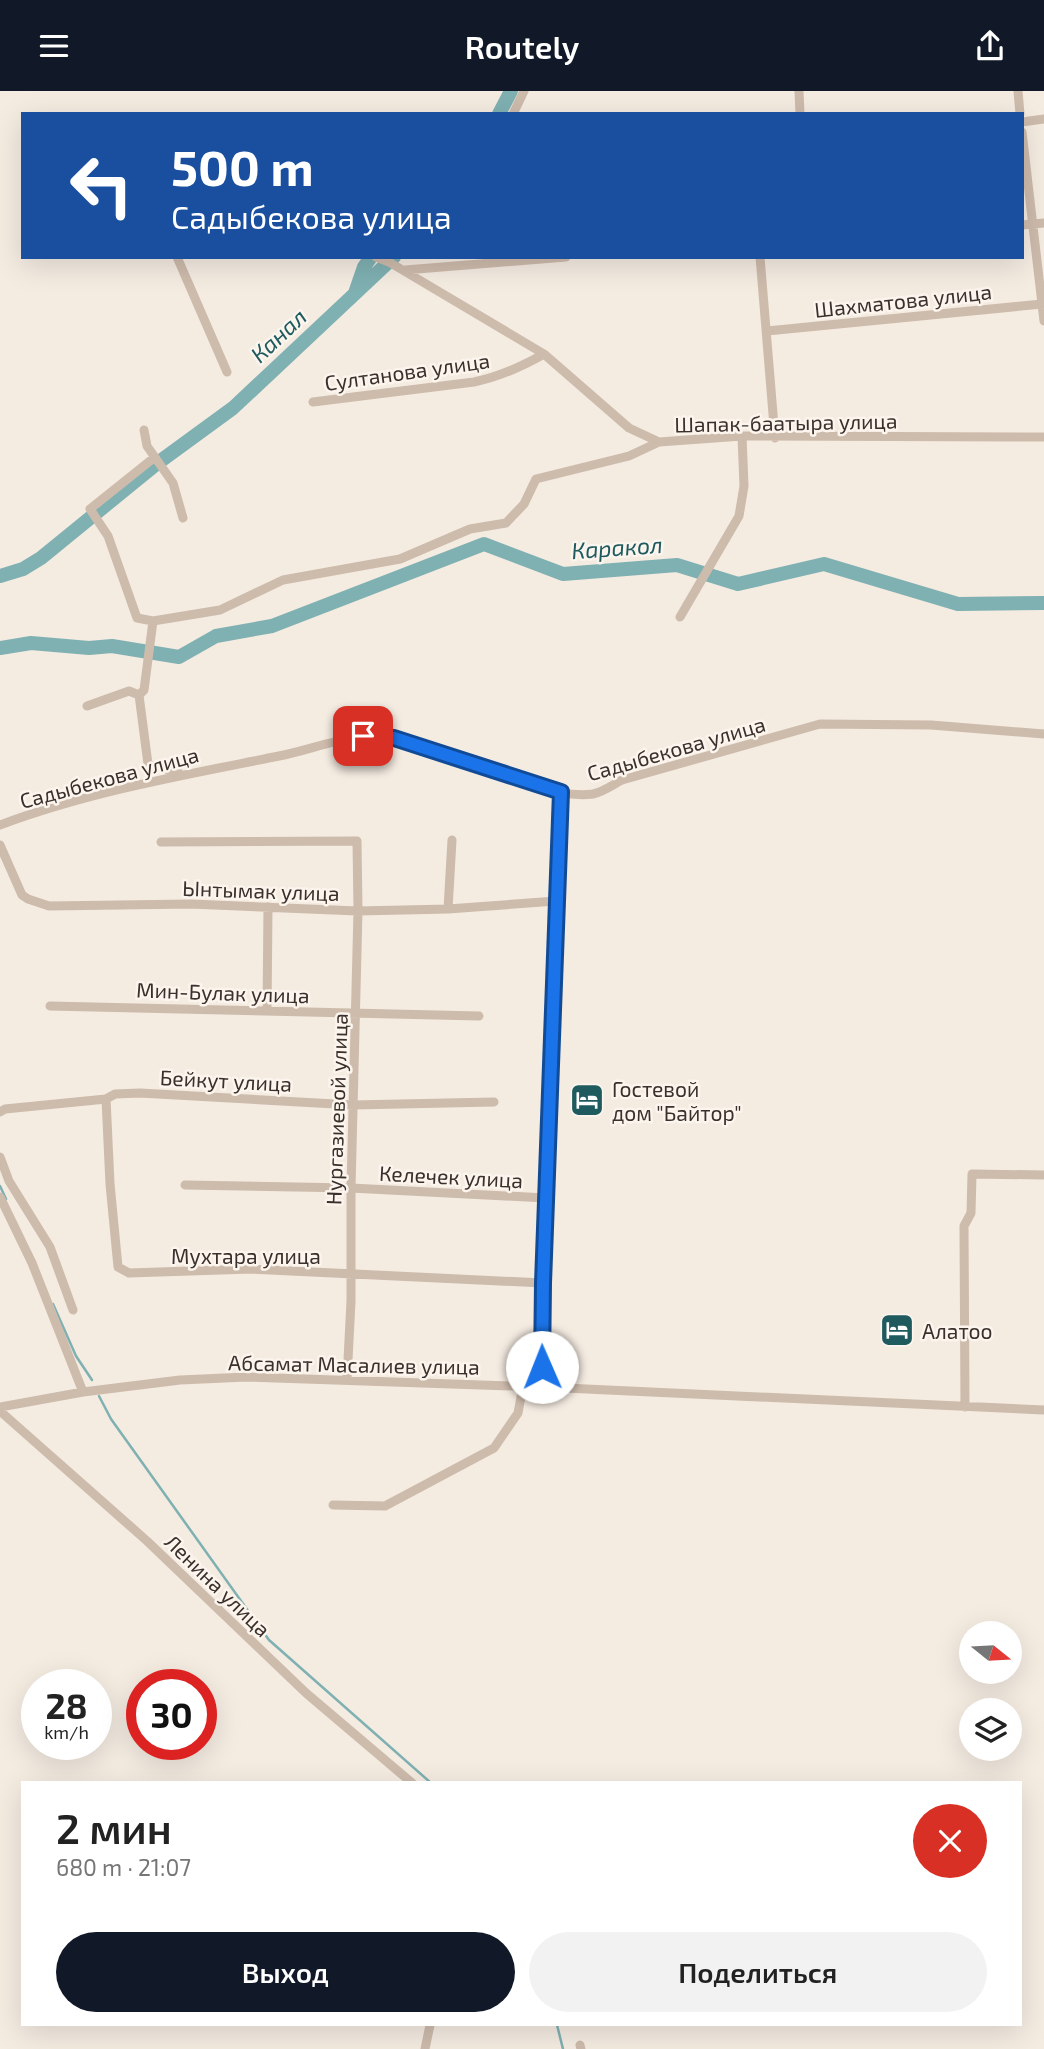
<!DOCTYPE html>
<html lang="ru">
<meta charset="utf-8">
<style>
body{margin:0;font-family:"Exo 2",sans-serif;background:#f2f2f2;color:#222;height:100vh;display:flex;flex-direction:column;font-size:26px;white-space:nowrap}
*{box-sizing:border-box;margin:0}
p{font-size:23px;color:#767676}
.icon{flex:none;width:38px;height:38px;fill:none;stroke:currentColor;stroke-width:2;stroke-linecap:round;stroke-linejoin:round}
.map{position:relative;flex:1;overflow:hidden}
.sheet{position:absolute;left:21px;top:1690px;width:1001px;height:245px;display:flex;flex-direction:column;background:#fff;border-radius:0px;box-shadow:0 7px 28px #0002}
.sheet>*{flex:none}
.banner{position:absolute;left:21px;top:21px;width:1003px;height:147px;border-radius:0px;box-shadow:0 7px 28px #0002;background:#1a4fa0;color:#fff;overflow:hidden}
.needle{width:46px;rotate:108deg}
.controls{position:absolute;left:959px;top:1530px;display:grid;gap:14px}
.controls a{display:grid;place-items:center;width:63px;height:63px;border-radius:50%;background:#fff;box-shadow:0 7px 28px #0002;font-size:35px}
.speed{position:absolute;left:21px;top:1578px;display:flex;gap:14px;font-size:35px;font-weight:700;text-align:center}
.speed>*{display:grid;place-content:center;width:91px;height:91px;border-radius:50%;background:#fff;box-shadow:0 7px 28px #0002;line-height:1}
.speed small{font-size:18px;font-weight:400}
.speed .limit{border:10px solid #d22;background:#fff;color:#111}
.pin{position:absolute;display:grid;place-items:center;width:60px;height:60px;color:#fff;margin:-30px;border-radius:14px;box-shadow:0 4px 10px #0006}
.me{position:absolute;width:77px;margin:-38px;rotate:359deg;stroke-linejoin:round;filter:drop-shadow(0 0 5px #0008)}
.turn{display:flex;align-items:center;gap:24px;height:147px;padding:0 35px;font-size:32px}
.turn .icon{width:91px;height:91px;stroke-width:2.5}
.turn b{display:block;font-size:49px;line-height:60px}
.round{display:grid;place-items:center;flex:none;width:74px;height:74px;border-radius:37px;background:#f2f2f2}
.overview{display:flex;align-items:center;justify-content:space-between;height:119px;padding:0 35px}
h1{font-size:42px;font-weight:600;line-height:52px}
.action{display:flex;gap:14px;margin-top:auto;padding:14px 35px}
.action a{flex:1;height:80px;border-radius:42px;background:#111827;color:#fff;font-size:28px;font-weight:600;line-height:80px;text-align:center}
.action a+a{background:#f2f2f2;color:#222}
header{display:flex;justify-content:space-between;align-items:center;height:91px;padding:0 35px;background:#111827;color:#fff;font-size:32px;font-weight:600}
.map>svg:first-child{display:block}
</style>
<header><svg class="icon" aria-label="menu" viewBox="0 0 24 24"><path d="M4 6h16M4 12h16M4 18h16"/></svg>Routely<svg class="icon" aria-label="share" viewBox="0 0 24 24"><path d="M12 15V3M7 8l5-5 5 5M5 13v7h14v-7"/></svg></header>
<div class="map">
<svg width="1044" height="1958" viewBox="0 0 1044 1958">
<rect width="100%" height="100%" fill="#f4ebe1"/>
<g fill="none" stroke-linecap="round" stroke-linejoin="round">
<!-- stream -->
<path stroke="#7fb0b2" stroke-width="2.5" d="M0,1095L6,1108
M53,1213L76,1265L92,1289
M99,1305L111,1328L269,1549L431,1692
M557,1934L563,1958"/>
<!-- river -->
<path stroke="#7fb0b2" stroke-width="14" d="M499,23L511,0
M355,202L364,176L371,166
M0,485L23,478L41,467L155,374L233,317L394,166
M0,557L31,552L89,557L112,555L179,566L216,545L272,535L484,453L563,483L677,474L738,493L824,473L958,513L1044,512"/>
<!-- minor -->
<path stroke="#cdbbac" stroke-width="9" d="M799,0L800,23
M1018,0L1020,23
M513,23L524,0
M1022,31L1044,28
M1022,41L1044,230
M1022,134L1044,132
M177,166L227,281
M376,166L389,171L544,263L629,337L659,351L742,345L1044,346
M760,166L775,347
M405,179L566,166
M767,240L1042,213
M313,311L474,291C499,286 521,276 544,263
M144,339L147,355L173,392L183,427
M155,366L90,418L108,445L137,527L153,530L220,519L283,489L400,468L470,438L506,432L524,413L536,388L629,365L659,351
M680,526L739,425L744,395L742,345
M153,530L144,599L139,604L148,673L179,682
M87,615L129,600L139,604
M0,734C91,700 185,684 279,665C316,658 356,639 394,647C451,659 537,710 593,703C603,701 614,693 622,689L820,633L931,634L1044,643
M161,751L357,750L358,820L351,1097V1210L347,1288
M0,754L22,804L28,808L49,815L191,813L358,820L448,818L556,810
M448,818L452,749
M50,915L479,925
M267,920L268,816
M106,1008L110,1093L118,1176L129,1182L251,1178L543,1192
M0,1021L5,1018L106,1008L115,1003L140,1002L353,1014L494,1011
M0,1066L9,1090L50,1156L73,1219
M185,1094L351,1097L546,1107
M0,1106L32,1172L83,1301
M543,1296L542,1238L561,701
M0,1316L83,1301L180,1289L247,1286L543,1296L1044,1319
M965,1316L964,1135L971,1122L972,1083L1044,1084
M0,1320L147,1450L306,1602L412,1692
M333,1414L385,1415L494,1357L518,1322L523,1295
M580,1954L581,1958
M425,1958L430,1934"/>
</g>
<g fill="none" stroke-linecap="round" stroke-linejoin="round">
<!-- route casing -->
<g stroke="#114b97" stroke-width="18">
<path id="route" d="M363,645L394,647L561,701L543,1192L542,1276"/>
</g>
<!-- route -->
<use href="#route" stroke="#1a73e8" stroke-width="12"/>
</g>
<!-- icons -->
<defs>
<g id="hotel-square" transform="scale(1.75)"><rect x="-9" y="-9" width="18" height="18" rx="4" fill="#1f5a5e" stroke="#fbf5ee"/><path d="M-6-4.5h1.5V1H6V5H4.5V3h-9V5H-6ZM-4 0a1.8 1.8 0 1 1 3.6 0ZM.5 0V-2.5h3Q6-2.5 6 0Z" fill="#fff"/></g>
</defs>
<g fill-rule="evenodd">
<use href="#hotel-square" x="587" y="1009"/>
<use href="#hotel-square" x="897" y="1239"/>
</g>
<g text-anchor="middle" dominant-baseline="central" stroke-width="5" stroke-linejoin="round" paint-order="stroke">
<!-- street labels -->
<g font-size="21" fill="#3b302b" stroke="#fbf5ee">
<text transform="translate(903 209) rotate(-6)">Шахматова улица</text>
<text transform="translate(407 280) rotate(-8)">Султанова улица</text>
<text transform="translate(786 331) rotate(-1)">Шапак-баатыра улица</text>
<text transform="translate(676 657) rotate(-16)">Садыбекова улица</text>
<text transform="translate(109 686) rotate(-15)">Садыбекова улица</text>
<text transform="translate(261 799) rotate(2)">Ынтымак улица</text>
<text transform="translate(223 901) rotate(2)">Мин-Булак улица</text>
<text transform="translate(226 989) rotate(3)">Бейкут улица</text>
<text transform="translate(336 1018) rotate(-88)">Нургазиевой улица</text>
<text transform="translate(451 1085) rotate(3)">Келечек улица</text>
<text x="246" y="1164">Мухтара улица</text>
<text transform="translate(354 1273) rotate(1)">Абсамат Масалиев улица</text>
<text transform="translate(218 1494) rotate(44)">Ленина улица</text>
</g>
<!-- poi labels -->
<g font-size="21" fill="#3b302b" stroke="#fbf5ee" text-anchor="start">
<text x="612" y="997">Гостевой<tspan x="612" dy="24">дом "Байтор"</tspan></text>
<text x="922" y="1239">Алатоо</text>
</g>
<!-- water labels -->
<g font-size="23" font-style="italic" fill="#1f5a5e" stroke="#fbf5ee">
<text transform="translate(278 244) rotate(-43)">Канал</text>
<text transform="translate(617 456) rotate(-4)">Каракол</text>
</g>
</g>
</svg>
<div class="controls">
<a><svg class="needle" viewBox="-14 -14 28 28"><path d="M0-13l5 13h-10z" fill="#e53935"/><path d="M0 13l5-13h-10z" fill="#767676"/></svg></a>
<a><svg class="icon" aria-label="layers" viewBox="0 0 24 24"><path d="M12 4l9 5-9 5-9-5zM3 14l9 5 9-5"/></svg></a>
</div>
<div class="speed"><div>28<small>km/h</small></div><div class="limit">30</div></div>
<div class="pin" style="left:363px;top:645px;background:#d93025"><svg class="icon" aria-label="arrive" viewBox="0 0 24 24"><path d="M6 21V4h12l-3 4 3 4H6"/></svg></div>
<svg class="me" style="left:542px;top:1276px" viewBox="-20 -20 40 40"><circle r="19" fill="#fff"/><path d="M0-13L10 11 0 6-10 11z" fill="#1a73e8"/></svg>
<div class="banner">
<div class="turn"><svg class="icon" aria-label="left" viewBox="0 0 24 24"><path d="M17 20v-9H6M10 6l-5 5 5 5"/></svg><div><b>500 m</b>Садыбекова улица</div></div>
</div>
<section class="sheet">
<div class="overview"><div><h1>2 мин</h1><p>680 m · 21:07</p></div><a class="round" style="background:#d93025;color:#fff"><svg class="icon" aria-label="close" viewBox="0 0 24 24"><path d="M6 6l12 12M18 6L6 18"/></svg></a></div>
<div class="action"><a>Выход</a><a>Поделиться</a></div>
</section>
</div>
